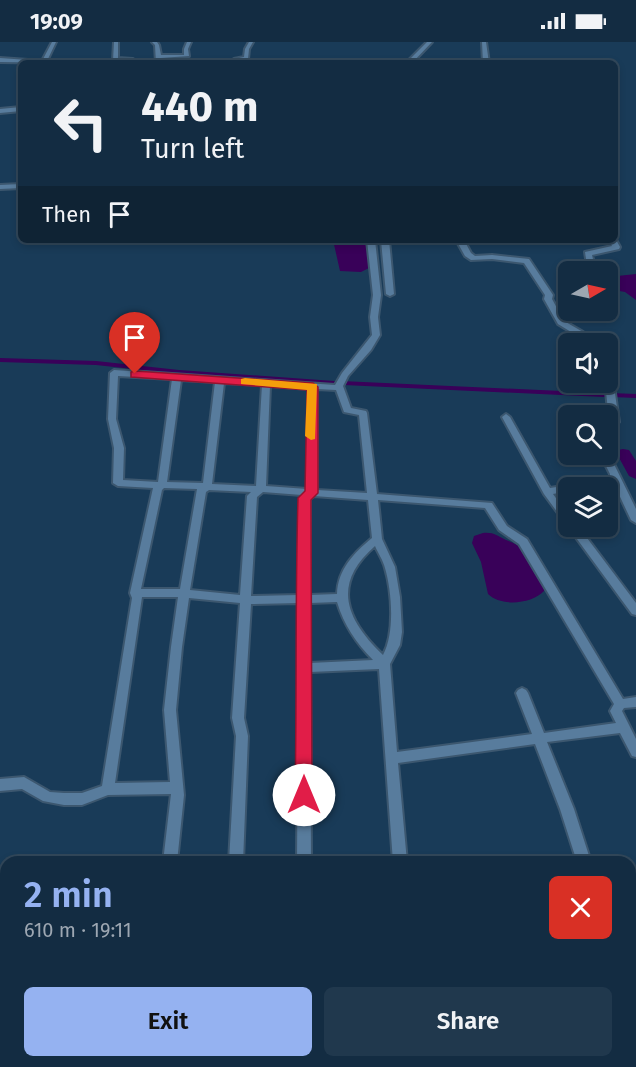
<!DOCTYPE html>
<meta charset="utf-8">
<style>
body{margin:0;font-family:"Fira Sans",sans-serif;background:#20384d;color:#f1f3f6;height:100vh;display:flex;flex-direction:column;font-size:22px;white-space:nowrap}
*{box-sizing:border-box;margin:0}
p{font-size:20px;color:#9da7b2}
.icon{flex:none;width:33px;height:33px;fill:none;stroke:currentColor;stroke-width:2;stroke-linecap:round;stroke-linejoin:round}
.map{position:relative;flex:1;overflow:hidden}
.panel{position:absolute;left:0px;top:814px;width:636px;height:212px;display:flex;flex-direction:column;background:#132c42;border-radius:18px 18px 0 0;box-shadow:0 3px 9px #0003,0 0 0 2px #32485b}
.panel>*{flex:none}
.top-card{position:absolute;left:18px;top:18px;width:600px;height:183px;border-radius:9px;box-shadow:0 3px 9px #0003,0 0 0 2px #32485b;background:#132c42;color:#f1f3f6;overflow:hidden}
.needle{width:39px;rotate:81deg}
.tools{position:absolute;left:558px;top:219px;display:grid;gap:12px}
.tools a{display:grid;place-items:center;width:60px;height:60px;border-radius:9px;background:#132c42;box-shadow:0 3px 9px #0003,0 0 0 2px #32485b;font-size:30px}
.pin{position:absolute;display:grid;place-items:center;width:51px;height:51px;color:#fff;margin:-62px -26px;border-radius:50% 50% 50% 0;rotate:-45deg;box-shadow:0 0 6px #0007}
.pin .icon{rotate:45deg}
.me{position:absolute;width:66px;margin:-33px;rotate:0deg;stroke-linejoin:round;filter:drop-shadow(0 0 4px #0008)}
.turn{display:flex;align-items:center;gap:21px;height:126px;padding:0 24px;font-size:27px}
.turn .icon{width:78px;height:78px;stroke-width:2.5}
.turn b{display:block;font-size:42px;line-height:51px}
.then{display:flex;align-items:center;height:57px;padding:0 24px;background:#0003;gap:12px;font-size:22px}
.round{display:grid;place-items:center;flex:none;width:63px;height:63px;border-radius:9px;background:#20384d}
.overview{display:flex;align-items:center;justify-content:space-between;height:102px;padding:0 24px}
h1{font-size:36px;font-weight:600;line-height:45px;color:#95b2f1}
.button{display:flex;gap:12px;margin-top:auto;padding:12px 24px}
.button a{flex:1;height:69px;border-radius:9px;background:#95b2f1;color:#111;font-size:24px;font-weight:600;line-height:69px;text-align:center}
.button a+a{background:#20384d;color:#f1f3f6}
.status{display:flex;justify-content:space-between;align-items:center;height:42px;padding:0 30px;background:#132c42;direction:ltr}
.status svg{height:16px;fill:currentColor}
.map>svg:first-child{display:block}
</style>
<div class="status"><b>19:09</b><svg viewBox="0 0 49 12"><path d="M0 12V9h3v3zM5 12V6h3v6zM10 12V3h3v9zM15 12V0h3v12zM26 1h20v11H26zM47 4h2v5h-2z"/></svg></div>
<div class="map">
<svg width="636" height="1025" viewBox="0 0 636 1025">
<rect width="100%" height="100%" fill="#193b58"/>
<!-- water -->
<path fill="#390159" d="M333,198H368L371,225L361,230L340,229Z
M636,232V258L625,250L608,247V235Z
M623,407L629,408L636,419V437L629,434L617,412L618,408Z
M483,491C494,490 497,494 506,498C533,508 522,514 536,532C541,538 544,540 544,549C532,562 501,565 488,552L481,520L472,501L474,494Z"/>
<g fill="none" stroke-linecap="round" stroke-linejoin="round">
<!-- canal -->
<path fill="#390159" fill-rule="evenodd" d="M0,316L96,319L179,328L334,339L338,341L334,343L179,332L96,323L0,320Z
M341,339L604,351L608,353L604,355L344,343H341Z
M610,351L636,352V356L613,355H610Z"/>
<!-- minor casing -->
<g stroke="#3c576f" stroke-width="4">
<path id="minor" d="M52,0H56L47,19L66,21L0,20V16L42,19Z
M114,0H118V16L133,17L134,21L113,19Z
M152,0H157L159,3L161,13H184V7L187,0H191L188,7L189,14L161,16L162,21H156L155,3Z
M249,0H253L249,7L248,17L239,19V21H233L234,17L244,15L245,7Z
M427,0H432L412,21H406Z
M482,0H486L489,21H483Z
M21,65V69L0,71V67Z
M21,142V146L0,147V143Z
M615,196L620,205L619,207L592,213L596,230H588L585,210L612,204L609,198H615Z
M367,198H375L381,253L378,275L380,293L371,308L348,334L343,344L351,366L366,369L367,371L377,452L492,461L507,484L527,497L623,657L636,655V665L624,666L622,669L636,697V715L632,714L620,691L547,700L574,767L591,820H577L560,767L535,702L398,721L407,820H393L379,627L310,630L311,820H297L299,561L251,562L244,676L248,694L243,820H229L236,694L232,676L240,561L189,556L182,605L176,668L184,753L177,820H163L171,752L108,753L82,763H64L43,759L22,747L0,749V737L24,735L50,750L64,751H82L102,744L132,556L130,551L153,446L118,444L113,441L114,406L108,377L110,331L114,328L335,343L342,331L372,293L370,275L373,253ZM118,334L172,337L158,440L123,438L124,406L116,377ZM181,338L215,340L203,441L167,440ZM224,341L262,343L256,444L212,442ZM270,344L309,347L307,447L266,444ZM317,347L336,348L344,370L359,373L367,451L317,448ZM164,446L197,447L180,547H141L162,448ZM209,448L251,450L247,454L240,553L190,548L206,450ZM263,450L302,453L300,456L299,553L251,554L257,455ZM314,454L368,458L372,496C354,511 338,527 337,552L310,553V457ZM378,458L485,466L499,488L519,502L614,662L610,669L616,681L544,691L528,651L526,648L522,646L518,648L516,651L532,692L397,710L390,622L400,603L402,590L400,555L395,525L382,497ZM375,504C378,511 383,518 385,526C392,550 395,591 383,613C346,578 331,542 375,504ZM142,555H178L171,605L164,668L170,740L115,741ZM337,560C344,583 356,601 373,618L310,621V561Z
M381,198H389L394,252L390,254L386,252Z
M456,198H464L471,211L475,214L492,213L529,217L553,253L552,257L564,279L583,290L587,302H579L576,293L558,282L544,257L545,253L524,221L492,217L471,218L465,214Z
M608,327L612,330L619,380L608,385V379L609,378L605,340H608Z
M506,372L510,375L550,446L610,437V432L600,412H608V410L609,412L636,467V481L631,478L614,442L594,446H568V449L553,452L568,473V484H578L636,561V573L632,572L544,452L502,375Z
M630,902L636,906V933L630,929Z
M154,1020H170V1025H154Z
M298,1020H314V1025H298Z
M409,1020H425V1025H409Z"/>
</g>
<!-- minor -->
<use href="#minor" fill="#587c9d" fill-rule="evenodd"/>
</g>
<!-- route -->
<path fill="#e11d48" stroke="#92132f" stroke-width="1.5" d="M135,329L313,341L318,345V451L311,458L312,753L310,758L304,760L298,758L295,753C297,654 295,555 298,456L305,449L307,348L131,335V330Z"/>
<!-- slow -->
<path fill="#f59e0b" d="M245,336L317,342L315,397L311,398L305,394L307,348L241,342V337Z"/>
</svg>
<div class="tools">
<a><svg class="needle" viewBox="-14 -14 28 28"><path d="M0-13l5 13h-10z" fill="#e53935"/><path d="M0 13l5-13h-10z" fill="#9da7b2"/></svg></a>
<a><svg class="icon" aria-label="sound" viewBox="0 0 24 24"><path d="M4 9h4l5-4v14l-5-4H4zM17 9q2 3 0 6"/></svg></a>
<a><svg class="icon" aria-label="search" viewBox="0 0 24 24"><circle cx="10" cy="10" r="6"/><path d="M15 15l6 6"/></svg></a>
<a><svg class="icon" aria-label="layers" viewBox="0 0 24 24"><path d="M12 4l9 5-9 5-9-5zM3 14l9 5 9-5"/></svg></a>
</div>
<div class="pin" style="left:135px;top:332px;background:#d93025"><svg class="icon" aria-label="arrive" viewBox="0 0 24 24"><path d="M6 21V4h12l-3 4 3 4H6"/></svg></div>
<svg class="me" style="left:304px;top:753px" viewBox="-20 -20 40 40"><circle r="19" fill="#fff"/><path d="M0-13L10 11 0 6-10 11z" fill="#e11d48"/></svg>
<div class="top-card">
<div class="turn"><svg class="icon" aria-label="left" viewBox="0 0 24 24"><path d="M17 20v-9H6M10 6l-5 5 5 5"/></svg><div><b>440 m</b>Turn left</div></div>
<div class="then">Then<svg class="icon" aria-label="arrive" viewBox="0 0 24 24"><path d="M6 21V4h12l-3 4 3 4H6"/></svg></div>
</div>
<section class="panel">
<div class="overview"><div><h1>2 min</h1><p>610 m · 19:11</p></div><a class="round" style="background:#d93025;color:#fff"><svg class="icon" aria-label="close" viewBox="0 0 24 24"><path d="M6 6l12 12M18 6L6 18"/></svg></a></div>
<div class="button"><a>Exit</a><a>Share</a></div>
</section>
</div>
